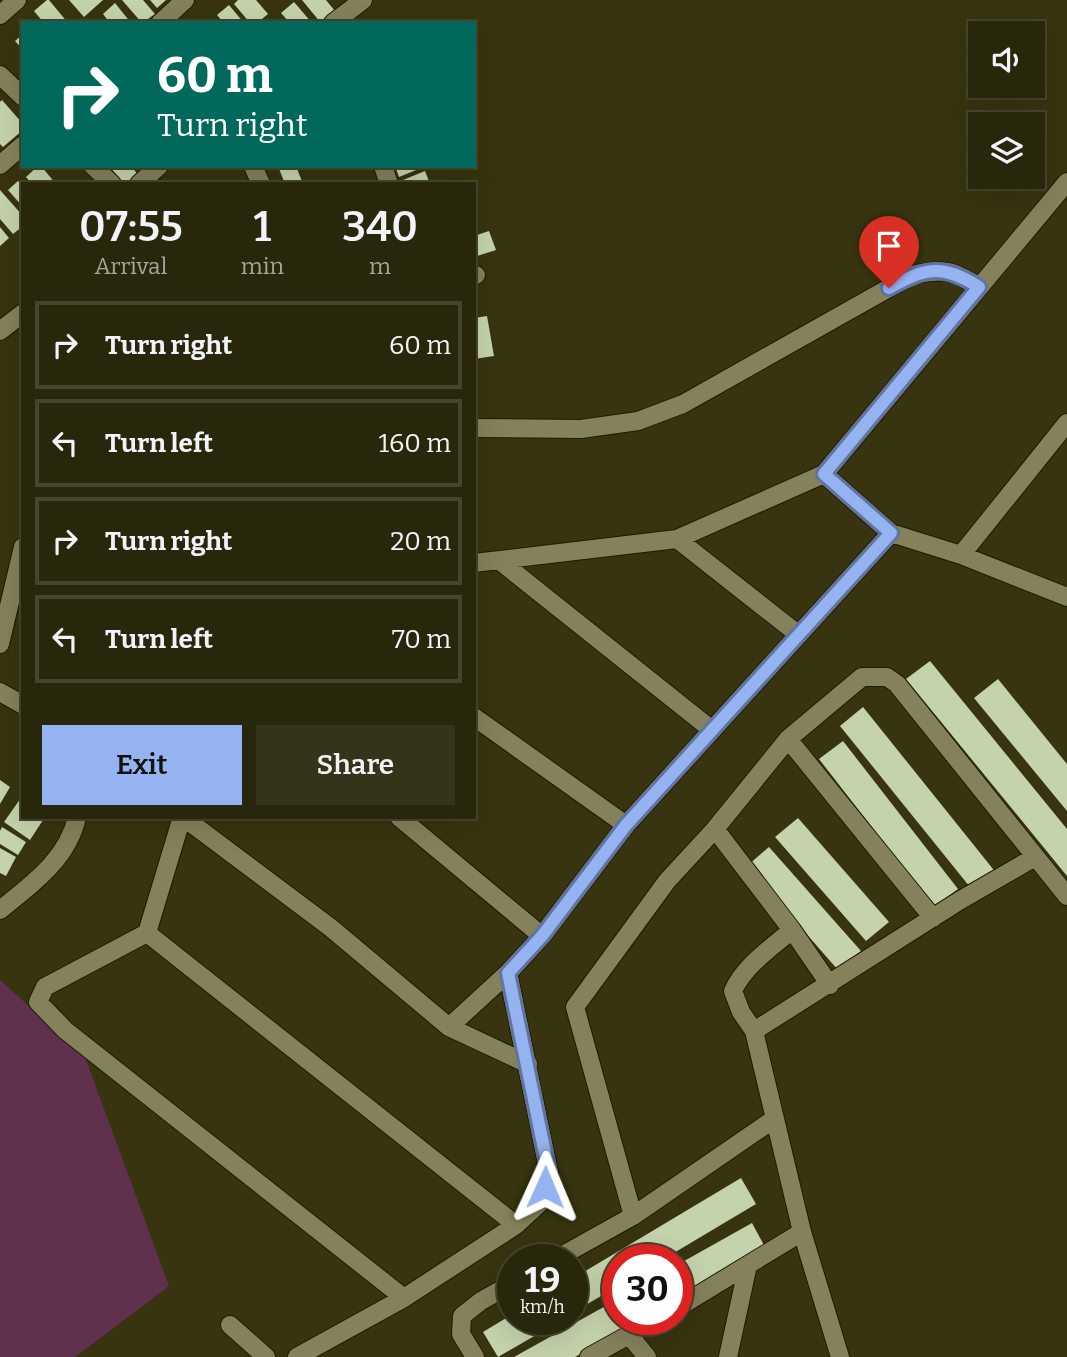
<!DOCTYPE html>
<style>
body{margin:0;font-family:Bitter,serif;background:#353319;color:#f1f3f6;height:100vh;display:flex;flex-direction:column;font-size:26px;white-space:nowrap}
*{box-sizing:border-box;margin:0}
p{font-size:23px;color:#a5a59d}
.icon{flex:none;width:38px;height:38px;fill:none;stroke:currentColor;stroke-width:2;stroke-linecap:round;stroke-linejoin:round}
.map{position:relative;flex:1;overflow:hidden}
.panel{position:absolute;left:21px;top:182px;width:455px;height:637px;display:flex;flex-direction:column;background:#29270b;border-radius:0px;box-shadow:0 7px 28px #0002,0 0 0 2px #45442c}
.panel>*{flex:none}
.top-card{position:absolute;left:21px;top:21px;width:455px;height:147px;border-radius:0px;box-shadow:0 7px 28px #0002,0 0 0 2px #45442c;background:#00695c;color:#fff;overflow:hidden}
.tools{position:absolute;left:968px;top:21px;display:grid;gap:14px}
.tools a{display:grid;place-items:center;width:77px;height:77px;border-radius:0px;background:#29270b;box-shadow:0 7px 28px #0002,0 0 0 2px #45442c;font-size:35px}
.speed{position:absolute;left:497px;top:1244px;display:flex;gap:14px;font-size:35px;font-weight:700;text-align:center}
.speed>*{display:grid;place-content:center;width:91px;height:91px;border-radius:50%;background:#29270b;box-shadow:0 7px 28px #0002,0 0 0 2px #45442c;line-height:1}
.speed small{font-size:18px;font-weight:400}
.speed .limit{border:10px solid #d22;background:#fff;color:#111}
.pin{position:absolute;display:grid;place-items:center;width:60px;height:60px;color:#fff;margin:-72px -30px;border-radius:50% 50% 50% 0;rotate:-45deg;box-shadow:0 0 7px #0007}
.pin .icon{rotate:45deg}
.me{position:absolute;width:77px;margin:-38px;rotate:1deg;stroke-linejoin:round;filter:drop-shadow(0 0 5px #0008)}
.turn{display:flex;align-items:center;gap:24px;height:147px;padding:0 21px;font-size:32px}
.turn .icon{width:91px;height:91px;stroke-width:2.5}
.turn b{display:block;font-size:49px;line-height:60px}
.eta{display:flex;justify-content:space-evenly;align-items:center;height:119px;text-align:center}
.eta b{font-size:42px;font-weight:600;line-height:49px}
.primary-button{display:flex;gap:14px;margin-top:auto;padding:14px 21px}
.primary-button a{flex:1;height:80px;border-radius:0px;background:#95b2f1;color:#111;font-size:28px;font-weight:600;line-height:80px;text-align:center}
.primary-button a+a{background:#353319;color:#f1f3f6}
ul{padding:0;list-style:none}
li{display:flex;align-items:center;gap:21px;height:88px;margin:0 14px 10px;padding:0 7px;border:4px solid #45442c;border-radius:0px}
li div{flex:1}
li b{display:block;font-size:26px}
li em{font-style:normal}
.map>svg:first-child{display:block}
</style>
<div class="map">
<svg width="1067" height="1357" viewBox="0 0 1067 1357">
<rect width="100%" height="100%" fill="#37340f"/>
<!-- green -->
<path fill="#60314e" d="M0,980L85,1057L169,1286L75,1357H0Z"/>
<!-- building -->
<path fill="#c5d3ac" d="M47,0H49L68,23H44L34,11Z
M69,0H103L84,17Z
M122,0H143L155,14L142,23Z
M150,0H166L157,8Z
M238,0H256L268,14L257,23H250L234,4Z
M302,0H326L335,11L321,23Z
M294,2L312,23H290L281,13Z
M115,3L131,23H110L103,14Z
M229,5L244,23H224L217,15Z
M23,34V50L15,41Z
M2,100L23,124V130L3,147L0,144V102Z
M38,166H41L56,184H32L26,177Z
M109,166H131L139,176L130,184H124Z
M278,166H296L303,184H285Z
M395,166H426L399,177Z
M425,171L430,184H404L403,180Z
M18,181L23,186V207L8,190Z
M0,190L23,216V226L13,234L0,219Z
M0,227L9,238L0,246Z
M489,231L496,250L474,257V236Z
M487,316L494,356L474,359V318Z
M930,661L1067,829V876L906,679Z
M998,679L1067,764V811L974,698Z
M863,707L997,874L974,892L840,726Z
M843,741L958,889L934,907L819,759Z
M0,780L10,787L0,804Z
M23,795V817H45L30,840L4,822Z
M798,818L889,922L866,941L775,837Z
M2,827L26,842L18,855L0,844V831Z
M769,847L861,951L838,970L747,866Z
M0,848L16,857L6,876L0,873Z
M741,1178L756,1204L662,1260H618V1286L572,1313V1279Z
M752,1223L766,1249L677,1299V1265Z
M618,1299V1320H640L575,1357H514Z
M513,1314V1320H562L498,1357L483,1332Z"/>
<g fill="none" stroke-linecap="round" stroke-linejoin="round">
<!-- street casing -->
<g stroke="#1e1b02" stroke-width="20">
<path id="street" d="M0,15L17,0
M160,23L185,0
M333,23L363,0
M0,75L23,97
M0,165L23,145
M93,166L112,184
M253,166L261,184
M383,166L389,184
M139,184L159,166
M474,275H476
M0,331L23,313
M474,428L581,429L638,421L683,404L912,275C945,269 951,269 979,287
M824,474L891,533
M677,539L799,635
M961,555L1067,423
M500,561L712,730
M474,563L677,539L824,474L1067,182
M0,644L23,547
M0,692L23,705
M474,717L626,825
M788,739L933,918
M182,817L147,933L45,987L38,1002L65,1030L404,1298
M183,817L331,928L449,1027L528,1064
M399,817L542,936
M715,829L792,930L830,985
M0,910C31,885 68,859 77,817
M147,933L516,1225
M449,1027L508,973
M754,1031L741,1012L733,991C744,966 771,948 792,930
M633,1216L575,1007L667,881L715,829L788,739L862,677H887L897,684L1067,896
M554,1260L633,1216L774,1119
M677,1308L802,1232
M230,1325L266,1357
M629,1335L647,1357
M297,1357L404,1298L516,1225L541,1202L549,1173L508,973L542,936L626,825L891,533L961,555L1067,597
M475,1357L461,1334L462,1316L481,1301L513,1283
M589,1357L656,1320
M728,1357L748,1265
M840,1357L802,1232L754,1031L959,901L1035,857"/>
</g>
<!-- street -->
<use href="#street" stroke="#84815b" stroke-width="18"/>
</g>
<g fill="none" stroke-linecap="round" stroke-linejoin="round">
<!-- route casing -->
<g stroke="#61749d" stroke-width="18">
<path id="route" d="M545,1187L549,1173L508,973L542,936L626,825L891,533L824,474L979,287C942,264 927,267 889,288"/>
</g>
<!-- route -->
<use href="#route" stroke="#95b2f1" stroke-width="12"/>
</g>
</svg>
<div class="tools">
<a><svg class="icon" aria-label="sound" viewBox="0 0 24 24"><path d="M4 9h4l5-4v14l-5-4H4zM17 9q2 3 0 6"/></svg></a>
<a><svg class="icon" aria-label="layers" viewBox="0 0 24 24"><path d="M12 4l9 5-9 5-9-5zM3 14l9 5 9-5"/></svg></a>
</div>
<div class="speed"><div>19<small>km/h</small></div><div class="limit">30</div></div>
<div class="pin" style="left:889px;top:288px;background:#d93025"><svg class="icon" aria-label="arrive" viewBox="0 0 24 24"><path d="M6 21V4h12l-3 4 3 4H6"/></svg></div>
<svg class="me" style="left:545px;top:1187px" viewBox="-20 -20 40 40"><path d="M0-17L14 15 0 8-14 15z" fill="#95b2f1" stroke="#fff" stroke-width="4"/></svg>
<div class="top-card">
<div class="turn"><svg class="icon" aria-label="right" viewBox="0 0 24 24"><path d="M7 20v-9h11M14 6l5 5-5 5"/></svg><div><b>60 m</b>Turn right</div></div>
</div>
<section class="panel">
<div class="eta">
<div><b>07:55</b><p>Arrival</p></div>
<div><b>1</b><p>min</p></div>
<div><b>340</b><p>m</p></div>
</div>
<ul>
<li><svg class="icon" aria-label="right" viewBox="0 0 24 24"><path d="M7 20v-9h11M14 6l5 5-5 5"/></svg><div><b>Turn right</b></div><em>60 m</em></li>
<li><svg class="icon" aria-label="left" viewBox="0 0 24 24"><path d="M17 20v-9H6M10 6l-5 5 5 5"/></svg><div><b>Turn left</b></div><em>160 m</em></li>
<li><svg class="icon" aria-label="right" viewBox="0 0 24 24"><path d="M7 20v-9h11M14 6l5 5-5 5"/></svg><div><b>Turn right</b></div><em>20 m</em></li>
<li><svg class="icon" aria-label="left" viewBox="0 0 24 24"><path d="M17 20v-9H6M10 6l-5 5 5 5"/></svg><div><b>Turn left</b></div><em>70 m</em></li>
</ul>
<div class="primary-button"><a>Exit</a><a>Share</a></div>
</section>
</div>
